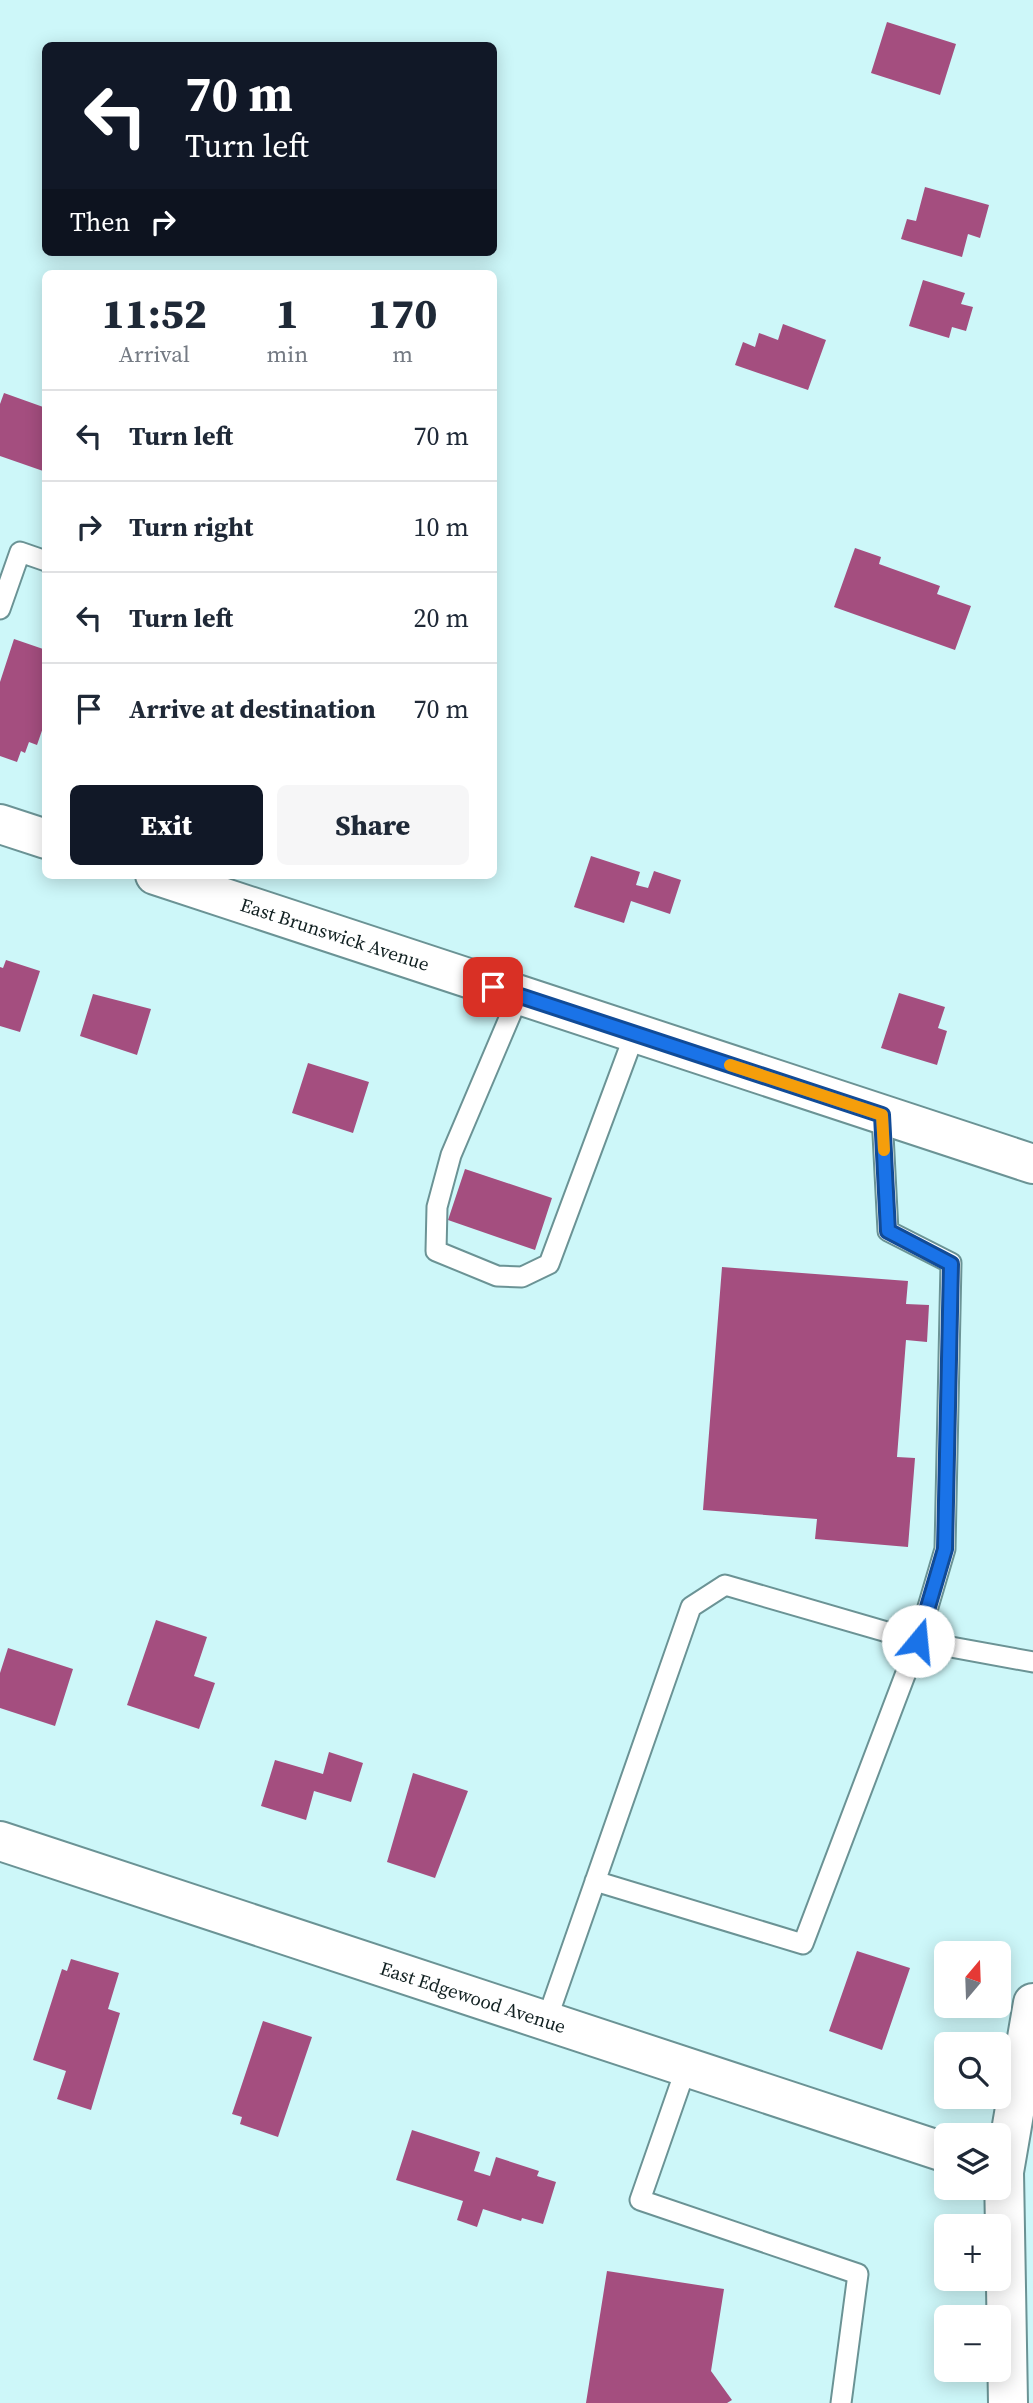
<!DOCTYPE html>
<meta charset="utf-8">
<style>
body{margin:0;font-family:"Source Serif 4",serif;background:#f6f6f7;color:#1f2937;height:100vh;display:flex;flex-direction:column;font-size:26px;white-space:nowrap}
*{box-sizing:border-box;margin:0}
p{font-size:23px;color:#747a83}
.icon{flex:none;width:38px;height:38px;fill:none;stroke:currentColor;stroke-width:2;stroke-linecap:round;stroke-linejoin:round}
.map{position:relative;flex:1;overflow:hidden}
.panel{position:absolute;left:42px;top:270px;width:455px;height:609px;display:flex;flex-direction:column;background:#fff;border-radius:10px;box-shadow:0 4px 18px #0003}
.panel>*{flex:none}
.top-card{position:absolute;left:42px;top:42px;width:455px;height:214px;border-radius:10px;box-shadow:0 4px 18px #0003;background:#111827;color:#fff;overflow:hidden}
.needle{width:46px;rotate:19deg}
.buttons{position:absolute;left:934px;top:1941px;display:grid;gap:14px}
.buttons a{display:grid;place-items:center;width:77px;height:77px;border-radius:10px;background:#fff;box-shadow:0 4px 18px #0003;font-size:35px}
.pin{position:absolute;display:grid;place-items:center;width:60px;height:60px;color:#fff;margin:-30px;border-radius:14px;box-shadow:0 4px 10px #0006}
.me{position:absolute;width:77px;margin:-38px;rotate:17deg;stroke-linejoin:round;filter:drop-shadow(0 0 5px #0008)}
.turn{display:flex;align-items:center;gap:24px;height:147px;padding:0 28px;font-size:32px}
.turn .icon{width:91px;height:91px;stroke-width:2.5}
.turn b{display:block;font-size:49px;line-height:60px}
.then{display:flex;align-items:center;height:66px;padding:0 28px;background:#0003;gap:14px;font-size:26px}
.eta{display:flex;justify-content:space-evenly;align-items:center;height:119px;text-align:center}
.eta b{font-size:42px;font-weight:800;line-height:49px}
.cta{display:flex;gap:14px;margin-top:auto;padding:14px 28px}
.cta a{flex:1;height:80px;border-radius:10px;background:#111827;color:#fff;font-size:28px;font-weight:800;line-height:80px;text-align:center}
.cta a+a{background:#f6f6f7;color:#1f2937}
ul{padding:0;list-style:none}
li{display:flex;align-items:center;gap:21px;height:91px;padding:0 28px;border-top:2px solid #e0e1e3}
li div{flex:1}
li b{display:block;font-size:26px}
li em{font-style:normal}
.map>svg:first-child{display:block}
</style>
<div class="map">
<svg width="1033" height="2403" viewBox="0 0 1033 2403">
<rect width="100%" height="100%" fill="#cdf7f9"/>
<!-- building -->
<path fill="#a44e7f" d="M887,22L956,44L940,95L871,73Z
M925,187L989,205L980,238L968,234L962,257L901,239L907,219L916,221Z
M923,280L965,293L961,304L973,307L966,331L952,327L949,338L909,326Z
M783,324L826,340L808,390L735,365L743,342L755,347L759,333L778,340Z
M4,393L46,408V472L0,456V404Z
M855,548L881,557L879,564L940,586L937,594L971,606L955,650L834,607Z
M14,639L46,650V719L37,745L29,742L25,753L21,751L17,762L0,756V682Z
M591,856L640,872L636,885L648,888L654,871L681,880L670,914L631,901L624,923L574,907Z
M6,960L40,971L20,1032L0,1026V967L3,968Z
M899,993L945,1007L938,1028L947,1031L937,1065L881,1048Z
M93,994L151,1009L137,1055L80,1036Z
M308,1063L369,1082L353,1133L292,1113Z
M465,1169L552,1198L535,1250L448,1220Z
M722,1267L908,1281L906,1304L929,1305L927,1342L906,1340L897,1457L915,1458L908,1547L815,1539L817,1519L703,1510Z
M156,1620L207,1637L194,1676L215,1683L199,1729L127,1705Z
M8,1648L73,1669L55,1726L0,1708V1673Z
M329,1752L363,1763L351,1802L314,1791L306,1820L261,1806L275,1760L323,1774Z
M413,1773L468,1791L435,1878L387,1862Z
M857,1951L910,1968L882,2050L829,2031Z
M71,1959L119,1973L108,2009L120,2013L91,2110L57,2099L66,2071L33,2060L62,1969L67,1971Z
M263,2021L312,2037L278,2137L240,2124L242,2117L232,2114Z
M412,2130L480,2152L474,2171L490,2176L496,2157L539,2171L537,2176L556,2182L543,2224L522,2218L521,2221L483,2209L477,2227L457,2220L463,2201L396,2180Z
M607,2271L724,2289L711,2371L732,2400L727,2403H586Z"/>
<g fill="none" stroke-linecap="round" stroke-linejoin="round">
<!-- lane casing -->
<g stroke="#6b9395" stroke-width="23">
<path id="lane" d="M0,609L20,552L46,561
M519,995L451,1155L437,1207L436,1251L497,1276L522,1277L549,1264L635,1033
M595,1881L803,1944L918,1641L1033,1662
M546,2022L691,1607L725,1585L918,1641L945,1549L951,1263L888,1231L882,1115
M686,2068L640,2200L858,2274L841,2403"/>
</g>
<!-- street casing -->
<g stroke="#6b9395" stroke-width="42">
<path id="street" d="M0,824L46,839
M155,875L1033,1164"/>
</g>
<!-- secondary casing -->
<g stroke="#6b9395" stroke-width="42">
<path id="secondary" d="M0,1841L947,2153
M1008,2403L1004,2172L1033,2003"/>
</g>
<!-- lane -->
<use href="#lane" stroke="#fff" stroke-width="19"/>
<!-- street -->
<use href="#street" stroke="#fff" stroke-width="38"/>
<!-- secondary -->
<use href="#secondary" stroke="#fff" stroke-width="38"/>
</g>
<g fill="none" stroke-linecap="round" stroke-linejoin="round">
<!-- route casing -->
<g stroke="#114b97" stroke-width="18">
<path id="route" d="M493,987L882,1115L888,1231L951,1264L945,1549L918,1641"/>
</g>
<!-- route -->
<use href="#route" stroke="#1a73e8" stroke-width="12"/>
<!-- slow -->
<path stroke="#f59e0b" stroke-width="12" d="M730,1065L882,1115L884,1150"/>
</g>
<g text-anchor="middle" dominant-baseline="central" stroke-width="7" stroke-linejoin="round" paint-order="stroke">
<!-- street labels -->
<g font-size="19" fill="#112021" stroke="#fff">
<text transform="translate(335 934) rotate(18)">East Brunswick Avenue</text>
<text transform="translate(473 1997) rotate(18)">East Edgewood Avenue</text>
</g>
</g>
</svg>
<div class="buttons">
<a><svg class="needle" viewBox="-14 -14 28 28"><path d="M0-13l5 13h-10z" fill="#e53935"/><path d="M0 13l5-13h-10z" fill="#747a83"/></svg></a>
<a><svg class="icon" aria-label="search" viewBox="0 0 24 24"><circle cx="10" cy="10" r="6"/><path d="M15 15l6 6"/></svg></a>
<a><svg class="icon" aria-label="layers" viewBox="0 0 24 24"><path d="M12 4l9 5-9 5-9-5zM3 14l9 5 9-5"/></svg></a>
<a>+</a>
<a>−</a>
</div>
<div class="pin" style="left:493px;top:987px;background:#d93025"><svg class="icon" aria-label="arrive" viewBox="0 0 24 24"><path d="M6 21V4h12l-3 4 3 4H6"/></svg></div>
<svg class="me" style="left:918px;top:1641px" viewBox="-20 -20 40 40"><circle r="19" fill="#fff"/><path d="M0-13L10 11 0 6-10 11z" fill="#1a73e8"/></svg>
<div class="top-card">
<div class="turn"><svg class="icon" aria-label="left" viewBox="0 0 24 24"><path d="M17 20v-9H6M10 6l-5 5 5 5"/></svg><div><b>70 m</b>Turn left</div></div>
<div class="then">Then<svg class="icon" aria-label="right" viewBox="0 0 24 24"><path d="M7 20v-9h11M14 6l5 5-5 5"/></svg></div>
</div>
<section class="panel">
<div class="eta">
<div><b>11:52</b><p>Arrival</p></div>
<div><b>1</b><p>min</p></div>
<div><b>170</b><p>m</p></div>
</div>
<ul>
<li><svg class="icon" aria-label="left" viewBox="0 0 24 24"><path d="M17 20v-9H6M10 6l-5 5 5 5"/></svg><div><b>Turn left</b></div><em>70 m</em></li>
<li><svg class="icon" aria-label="right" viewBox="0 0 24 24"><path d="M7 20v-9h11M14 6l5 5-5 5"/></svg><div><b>Turn right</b></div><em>10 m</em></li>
<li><svg class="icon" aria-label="left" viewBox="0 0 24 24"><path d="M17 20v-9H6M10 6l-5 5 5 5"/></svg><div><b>Turn left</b></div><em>20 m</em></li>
<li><svg class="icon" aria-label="arrive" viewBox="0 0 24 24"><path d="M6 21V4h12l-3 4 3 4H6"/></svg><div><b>Arrive at destination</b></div><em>70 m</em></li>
</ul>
<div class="cta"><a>Exit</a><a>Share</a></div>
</section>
</div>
